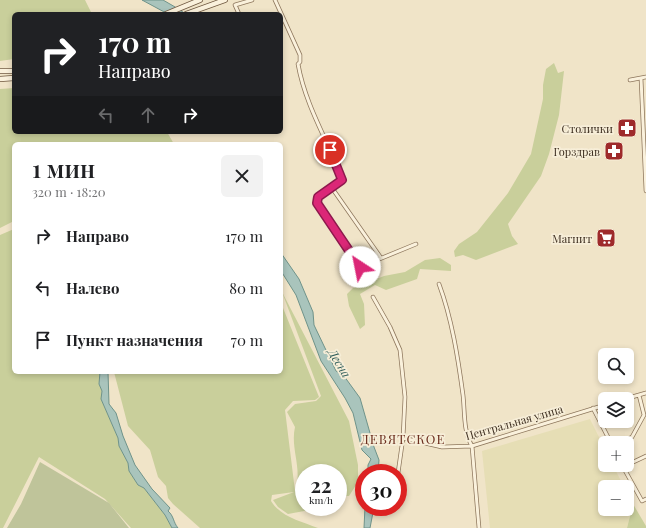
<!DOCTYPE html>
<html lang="ru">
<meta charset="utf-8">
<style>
body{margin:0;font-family:"Playfair Display",serif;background:#f2f2f2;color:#202124;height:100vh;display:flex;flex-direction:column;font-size:15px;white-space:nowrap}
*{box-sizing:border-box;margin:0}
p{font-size:13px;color:#757577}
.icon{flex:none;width:22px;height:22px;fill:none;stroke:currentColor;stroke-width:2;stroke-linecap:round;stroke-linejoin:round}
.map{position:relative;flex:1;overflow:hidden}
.sheet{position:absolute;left:12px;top:142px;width:271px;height:232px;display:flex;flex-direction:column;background:#fff;border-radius:6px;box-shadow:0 2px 6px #0003}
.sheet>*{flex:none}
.banner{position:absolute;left:12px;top:12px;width:271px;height:122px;border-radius:6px;box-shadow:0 2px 6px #0003;background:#202124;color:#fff;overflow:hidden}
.controls{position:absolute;left:598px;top:348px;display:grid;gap:8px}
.controls a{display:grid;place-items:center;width:36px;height:36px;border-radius:6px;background:#fff;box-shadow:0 2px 6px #0003;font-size:20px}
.speed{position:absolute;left:295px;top:464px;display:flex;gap:8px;font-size:20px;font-weight:700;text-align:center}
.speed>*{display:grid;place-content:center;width:52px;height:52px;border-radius:50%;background:#fff;box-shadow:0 2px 6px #0003;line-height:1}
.speed small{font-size:10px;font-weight:400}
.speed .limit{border:6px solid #d22;background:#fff;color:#111}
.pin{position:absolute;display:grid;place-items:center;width:34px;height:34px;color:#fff;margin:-17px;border:2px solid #fff;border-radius:50%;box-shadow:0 1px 4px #0007}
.me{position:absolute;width:44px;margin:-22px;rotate:326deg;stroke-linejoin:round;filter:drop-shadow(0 0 3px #0008)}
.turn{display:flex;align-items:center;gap:14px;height:84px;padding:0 20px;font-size:18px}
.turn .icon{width:52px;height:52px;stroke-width:2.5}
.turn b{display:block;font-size:28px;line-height:34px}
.lanes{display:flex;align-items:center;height:38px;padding:0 20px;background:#0003;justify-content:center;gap:20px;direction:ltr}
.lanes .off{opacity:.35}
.round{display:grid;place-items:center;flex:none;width:42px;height:42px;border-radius:6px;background:#f2f2f2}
.head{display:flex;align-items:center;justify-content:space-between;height:68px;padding:0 20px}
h1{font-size:24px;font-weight:600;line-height:30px}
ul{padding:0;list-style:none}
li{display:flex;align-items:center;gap:12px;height:52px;padding:0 20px}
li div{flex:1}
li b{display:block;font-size:15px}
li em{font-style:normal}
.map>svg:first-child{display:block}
</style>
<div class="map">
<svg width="646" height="528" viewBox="0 0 646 528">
<rect width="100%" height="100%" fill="#f0e4c8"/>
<!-- farmland -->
<path fill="#e6deb5" d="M590,419L605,449V465H613L624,487H605V509H627V492L633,504L627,528H490L482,451Z"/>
<!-- green -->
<path fill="#c9cf9b" d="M0,0H85L92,14H14V59L0,61Z
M554,63L558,73L564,71L559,115L549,154L541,176L508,224L512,236L518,244L476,260L463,255L455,257L454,251L459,244L477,232L508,193L531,154L543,99V85L546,69Z
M14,88V132H167L174,144H14V221L0,228V89Z
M14,229V372H100L99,384L102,391L101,399L118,438L119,446L128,463L129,471L138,485L144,488L165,515L172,528H131L105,499L39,457L3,528H0V235Z
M440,258L451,265V271L420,269L417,279L386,290L375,285L360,294L364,304L365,325L360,329L349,306L347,294L353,288L384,276L405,272L425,260Z
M282,292L349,421L358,465V482L349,496H339L343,485L338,478V473H304V507H314L315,509L288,514L278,507L273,500L294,492L272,495L271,501C281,517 300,521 318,528H200L173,504L168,498L166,486L158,477L150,450L128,426L114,372H281V303L319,397L315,400L293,401L285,410L295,491C303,469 290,449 295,427L287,412L295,404L316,401L321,396Z
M633,504L646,526V528H627Z"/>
<!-- cemetery -->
<path fill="#bfc49a" d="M40,462L109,503L129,528H7L21,504Z"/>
<!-- water -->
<path fill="#a9c4bc" stroke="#6f938a" d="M142,0H163L182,11L183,14H168Z
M281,253L299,279L313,312L314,325L336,371L344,376L360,398L374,447L379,460L378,473H368V465L371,459L362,450L353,413L345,398L321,361L296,295L281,271Z
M100,372H108L109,404L116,413L123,436L135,465L152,489L170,508L168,511C174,516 173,522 178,528H172L165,515L144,488L138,485L129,471L128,463L119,446L118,438L101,399L102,391L99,384Z
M365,507H374L370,528H364Z"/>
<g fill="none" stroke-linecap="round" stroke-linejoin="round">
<!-- street casing -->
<g stroke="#8d765c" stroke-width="4.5">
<path id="street" d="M275,0L300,55V62L298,64C305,104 327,140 342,177V180L319,197L317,203L360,267L416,244
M239,14L235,5L252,0
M641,78L646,191
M630,80L646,77
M332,188L381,258
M439,284C452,319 458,358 463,395C465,412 463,431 472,446L479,528
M373,297L390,327L400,350L405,397L403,438L398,473
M625,399L646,393
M593,408L611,443
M603,427L614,421
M403,438L442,447L472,446L605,405
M621,443L632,437L644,415L639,395
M622,465L642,501L646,499
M627,465L646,456"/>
</g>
<!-- secondary casing -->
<g stroke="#6f573f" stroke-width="6">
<path id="secondary" d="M166,14L200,0
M186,14L225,0
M0,71H14
M0,79L14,78"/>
</g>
<!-- street -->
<use href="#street" stroke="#faf1dc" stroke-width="3"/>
<!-- secondary -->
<use href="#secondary" stroke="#faf1dc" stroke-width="4.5"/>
</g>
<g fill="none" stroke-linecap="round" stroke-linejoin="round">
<!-- route casing -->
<g stroke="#8e194d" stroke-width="10">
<path id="route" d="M330,150L342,180L318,197L317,203L360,267"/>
</g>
<!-- route -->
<use href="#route" stroke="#db2777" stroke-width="7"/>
</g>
<!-- icons -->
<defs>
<g id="pharmacy-square" transform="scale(1)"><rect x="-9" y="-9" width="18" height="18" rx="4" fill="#9e2a2b" stroke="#f7eed8"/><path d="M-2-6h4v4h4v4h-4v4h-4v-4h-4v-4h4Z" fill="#fff"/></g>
<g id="supermarket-square" transform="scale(1)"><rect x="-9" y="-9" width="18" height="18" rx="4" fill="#9e2a2b" stroke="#f7eed8"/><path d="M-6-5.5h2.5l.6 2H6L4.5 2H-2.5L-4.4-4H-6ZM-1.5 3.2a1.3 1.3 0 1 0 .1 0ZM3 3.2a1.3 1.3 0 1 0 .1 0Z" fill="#fff"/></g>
</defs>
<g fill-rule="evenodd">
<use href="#pharmacy-square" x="627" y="128"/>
<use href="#pharmacy-square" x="614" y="151"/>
<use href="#supermarket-square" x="606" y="238"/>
</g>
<g text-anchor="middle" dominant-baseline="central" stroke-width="3.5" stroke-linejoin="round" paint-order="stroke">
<!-- poi labels -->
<g font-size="11" fill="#3d2e20" stroke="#f7eed8" text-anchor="end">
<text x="613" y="128">Столички</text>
<text x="600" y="151">Горздрав</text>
<text x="592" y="238">Магнит</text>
</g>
<!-- street labels -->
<g font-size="11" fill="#3d2e20" stroke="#f7eed8">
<text transform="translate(514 422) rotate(-16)">Центральная улица</text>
</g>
<!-- water labels -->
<g font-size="12" font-style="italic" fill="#2f5d5a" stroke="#f7eed8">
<text transform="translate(340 363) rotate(59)">Десна</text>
</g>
<!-- quarter labels -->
<g font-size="13" letter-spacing="1" fill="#6b2e1e" stroke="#f7eed8">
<text x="403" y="438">ДЕВЯТСКОЕ</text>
</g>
</g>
</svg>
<div class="controls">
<a><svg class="icon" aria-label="search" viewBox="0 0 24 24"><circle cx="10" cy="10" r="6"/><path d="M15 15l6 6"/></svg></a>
<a><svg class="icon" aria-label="layers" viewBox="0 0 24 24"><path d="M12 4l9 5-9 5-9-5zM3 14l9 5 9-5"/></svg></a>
<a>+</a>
<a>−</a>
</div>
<div class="speed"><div>22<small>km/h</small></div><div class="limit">30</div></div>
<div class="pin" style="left:330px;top:150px;background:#d93025"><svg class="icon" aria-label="arrive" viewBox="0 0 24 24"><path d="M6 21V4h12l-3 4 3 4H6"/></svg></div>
<svg class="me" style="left:360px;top:267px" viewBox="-20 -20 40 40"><circle r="19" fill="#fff"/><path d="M0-13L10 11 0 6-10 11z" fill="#db2777"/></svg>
<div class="banner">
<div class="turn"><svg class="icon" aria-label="right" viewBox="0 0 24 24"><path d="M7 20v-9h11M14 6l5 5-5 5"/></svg><div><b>170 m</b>Направо</div></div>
<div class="lanes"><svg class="icon off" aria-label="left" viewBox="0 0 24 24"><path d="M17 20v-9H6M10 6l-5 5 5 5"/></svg><svg class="icon off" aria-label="ahead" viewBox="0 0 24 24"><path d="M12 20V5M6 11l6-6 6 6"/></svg><svg class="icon" aria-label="right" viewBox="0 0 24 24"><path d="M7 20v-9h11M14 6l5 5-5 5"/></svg></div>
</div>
<section class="sheet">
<div class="head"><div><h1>1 мин</h1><p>320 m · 18:20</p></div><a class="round"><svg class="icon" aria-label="close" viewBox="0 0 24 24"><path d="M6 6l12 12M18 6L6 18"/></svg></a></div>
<ul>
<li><svg class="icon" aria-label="right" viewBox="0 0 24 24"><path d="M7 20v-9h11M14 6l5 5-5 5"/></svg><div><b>Направо</b></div><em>170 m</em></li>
<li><svg class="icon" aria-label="left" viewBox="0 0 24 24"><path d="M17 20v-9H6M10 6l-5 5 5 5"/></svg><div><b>Налево</b></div><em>80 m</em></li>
<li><svg class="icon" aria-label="arrive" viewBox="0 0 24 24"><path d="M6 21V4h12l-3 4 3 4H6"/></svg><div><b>Пункт назначения</b></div><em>70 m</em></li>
</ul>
</section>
</div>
